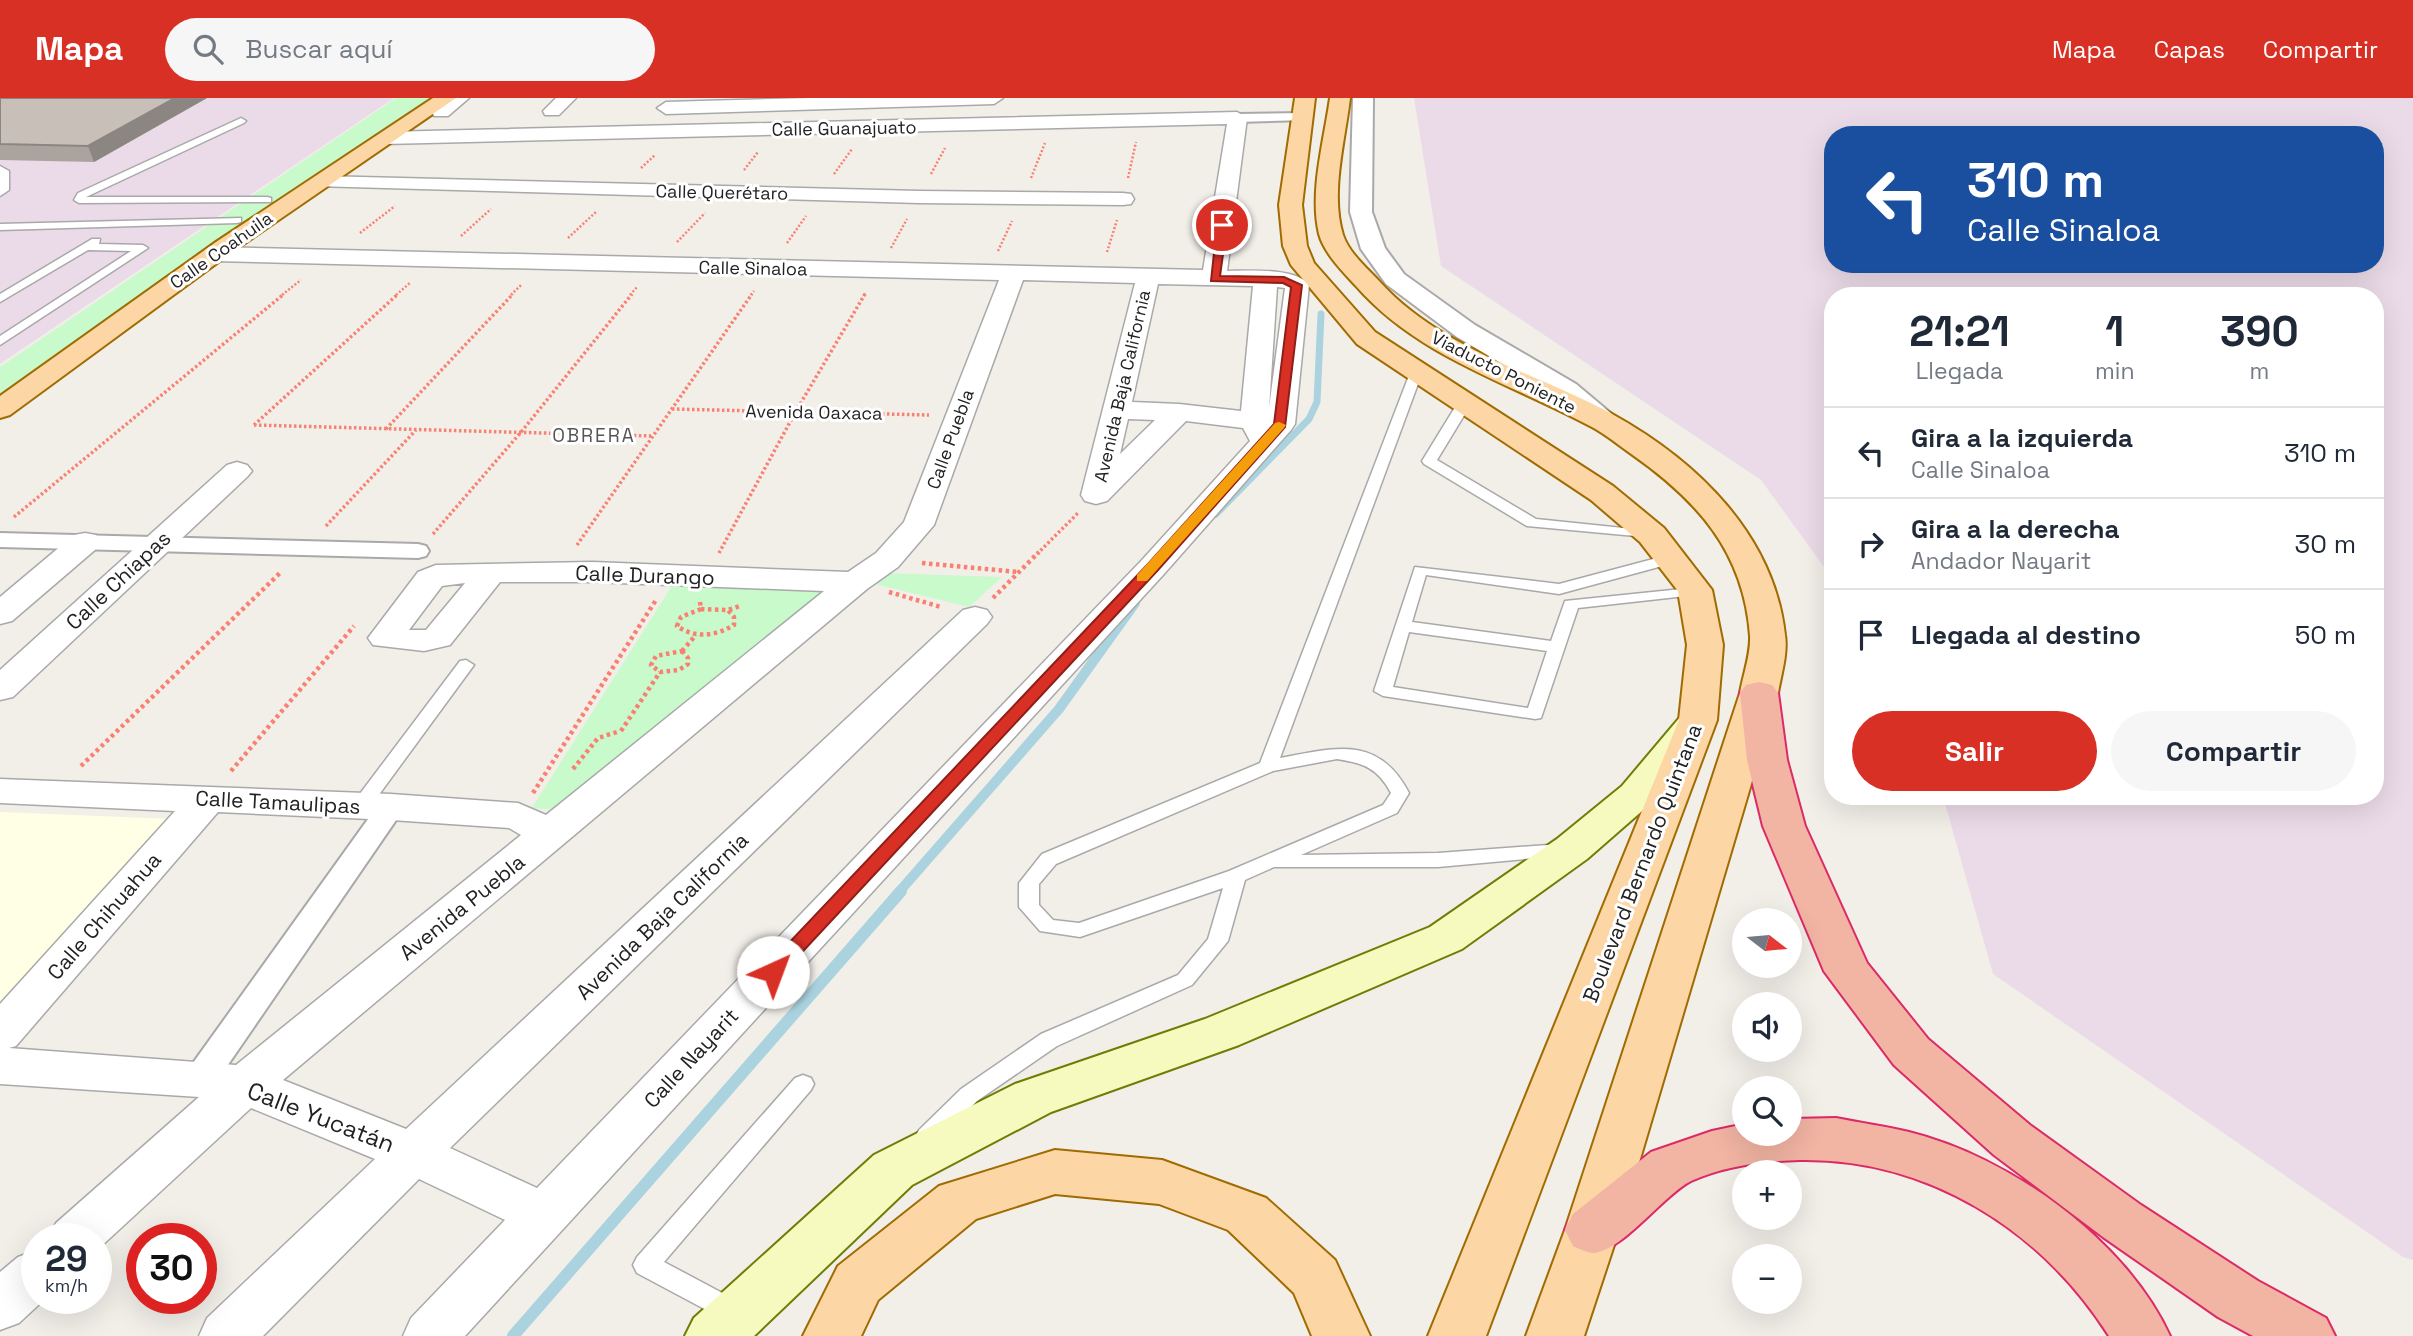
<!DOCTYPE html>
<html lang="es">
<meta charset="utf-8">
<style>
body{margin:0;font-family:"Space Grotesk",sans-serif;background:#f6f6f7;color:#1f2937;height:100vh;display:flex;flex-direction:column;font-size:26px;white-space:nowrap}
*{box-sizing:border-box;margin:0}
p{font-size:23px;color:#747a83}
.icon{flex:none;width:38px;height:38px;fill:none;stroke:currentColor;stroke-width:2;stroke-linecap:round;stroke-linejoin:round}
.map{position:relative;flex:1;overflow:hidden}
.side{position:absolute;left:1824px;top:189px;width:560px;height:518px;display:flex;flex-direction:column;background:#fff;border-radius:28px;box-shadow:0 7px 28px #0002}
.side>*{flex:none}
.hud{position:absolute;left:1824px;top:28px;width:560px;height:147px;border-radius:28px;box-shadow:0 7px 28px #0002;background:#1a4fa0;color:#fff;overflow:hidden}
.needle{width:46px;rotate:106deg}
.fabs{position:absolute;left:1732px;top:810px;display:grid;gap:14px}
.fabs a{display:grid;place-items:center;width:70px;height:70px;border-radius:50%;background:#fff;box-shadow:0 7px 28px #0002;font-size:35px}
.speed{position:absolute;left:21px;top:1125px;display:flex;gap:14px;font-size:35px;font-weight:700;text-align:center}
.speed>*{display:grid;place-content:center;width:91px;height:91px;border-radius:50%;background:#fff;box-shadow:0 7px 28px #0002;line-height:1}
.speed small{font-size:18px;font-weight:400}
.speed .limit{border:10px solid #d22;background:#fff;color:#111}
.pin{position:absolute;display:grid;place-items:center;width:60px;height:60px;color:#fff;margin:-30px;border:4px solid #fff;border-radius:50%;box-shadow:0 2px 7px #0007}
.me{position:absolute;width:77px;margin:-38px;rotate:43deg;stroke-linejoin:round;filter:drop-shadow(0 0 5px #0008)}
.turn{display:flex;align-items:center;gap:24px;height:147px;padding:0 28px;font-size:32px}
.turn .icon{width:91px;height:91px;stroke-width:2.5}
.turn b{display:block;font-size:49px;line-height:60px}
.eta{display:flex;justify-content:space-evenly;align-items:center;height:119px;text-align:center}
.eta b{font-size:42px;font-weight:700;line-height:49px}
.button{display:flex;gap:14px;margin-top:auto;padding:14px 28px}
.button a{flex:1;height:80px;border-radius:42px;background:#d93025;color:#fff;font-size:28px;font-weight:700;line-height:80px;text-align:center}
.button a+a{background:#f6f6f7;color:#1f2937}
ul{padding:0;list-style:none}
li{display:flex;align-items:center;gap:21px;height:91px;padding:0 28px;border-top:2px solid #e0e1e3}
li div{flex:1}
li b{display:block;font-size:26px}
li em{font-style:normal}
header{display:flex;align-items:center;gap:42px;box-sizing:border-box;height:98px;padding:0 35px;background:#d93025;color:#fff}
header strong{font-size:33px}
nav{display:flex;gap:38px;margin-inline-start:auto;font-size:24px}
.search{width:490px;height:63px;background:#f6f6f7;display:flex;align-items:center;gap:18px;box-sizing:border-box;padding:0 24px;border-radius:38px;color:#747a83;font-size:26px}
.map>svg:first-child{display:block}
</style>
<header>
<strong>Mapa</strong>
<div class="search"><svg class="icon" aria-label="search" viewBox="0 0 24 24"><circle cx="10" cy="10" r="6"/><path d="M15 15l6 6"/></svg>Buscar aquí</div>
<nav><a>Mapa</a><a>Capas</a><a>Compartir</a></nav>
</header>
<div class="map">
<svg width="2413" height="1238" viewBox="0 0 2413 1238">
<rect width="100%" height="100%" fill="#f2efe9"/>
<!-- industrial -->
<path fill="#ebdbe8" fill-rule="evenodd" d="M0,0H394L0,266Z
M1414,0H2413V1162L2403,1159L1993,876L1943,698H2375V198H1832V480L1761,382L1441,168ZM1832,37H2375V166H1832Z"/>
<!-- education -->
<path fill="#ffffe5" d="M0,714L174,721L0,921Z"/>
<!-- park -->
<path fill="#c8facc" d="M396,0H436L0,306V269Z
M885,475L1002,479L969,509L871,485Z
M678,478L841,483L568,713L532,710Z"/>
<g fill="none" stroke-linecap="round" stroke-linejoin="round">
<!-- stream-far2 -->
<path stroke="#aad3df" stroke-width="7" d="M1216,416L1309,321L1317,304L1321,216"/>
<!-- stream-far1 -->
<path stroke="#aad3df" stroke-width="10" d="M899,794L1059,611L1135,505"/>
<!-- stream -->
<path stroke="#aad3df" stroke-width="12" d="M513,1238L901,793"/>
<!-- service casing -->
<g stroke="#a9a9a9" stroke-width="3">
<path id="service" d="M241,20L246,23L244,25L86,99H267L271,100V104L79,105L74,102L78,95Z
M0,68L9,73V92L0,98Z
M241,120V124L237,125L0,132V126Z
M92,141H100L99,146L143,147L148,150L0,247V238L131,153L88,152L0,204V196Z
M1416,271L1422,275L1280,660C1335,650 1378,636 1409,695L1397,715L1301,757L1438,755L1561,746L1568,747L1571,752L1568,757L1438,769H1274L1245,782L1228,843L1192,887L1057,948L977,1003L935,1046L927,1048L919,1046L915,1039L919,1032L961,991L1041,936L1178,877L1208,841L1223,790L1080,839L1040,833L1019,809V785L1042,756L1260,665L1410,275ZM1337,661C1363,665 1378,670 1391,695L1383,707L1229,773L1079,825L1053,822L1039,807V786L1056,766L1273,673Z
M1464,302L1471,306L1437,362L1536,421L1652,433L1659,437L1657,440L1527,428L1424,366L1422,363L1457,306Z
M1672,456L1680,461L1677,464L1559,496L1426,477L1412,524L1551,543L1565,503L1701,489L1703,492L1701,495L1695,497L1578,510L1541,620L1535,621L1383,598L1374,593L1415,469L1559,486ZM1409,534L1547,553L1528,610L1393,589Z
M466,562L474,567L367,713H353L351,709L353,705L460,563Z
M803,977L811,980L814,986L811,992L664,1164L743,1206L747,1214L743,1222L734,1225L725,1222L637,1175L633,1167L637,1159L795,980Z"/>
</g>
<!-- pedestrian casing -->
<g stroke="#a9a9a9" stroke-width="4">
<path id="pedestrian" d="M1302,15L1309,19L1307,22L1237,24L1230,20L1237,16Z
M0,435L418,446L426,448L429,453L426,458L418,460L0,449Z
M391,700L401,703L405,709L212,990L200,994L188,990L183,981L188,972L381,703Z"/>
</g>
<!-- minor casing -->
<g stroke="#a9a9a9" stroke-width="3">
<path id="minor" d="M448,0H469L448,18H434L432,14Z
M556,0H576L559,17H545L543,13Z
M810,0H1003L994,6L666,16L657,10L666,4Z
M1237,14L1247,20L1227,173C1247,173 1297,169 1309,187L1295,326L1291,332L1164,476L465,1238H403L411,1220L505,1122L419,1081L263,1238H199L207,1220L375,1061L251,1010L96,1153V1141H48L56,1125L199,999L0,986V906L175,713L0,705V681L391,696L518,705L546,717L824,493L593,484H500L450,547L424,553L373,547L368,540L418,474L436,467L593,464L848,474L876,455L904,424L999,182L214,163L206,161L202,156L206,151L214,149L1203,172L1227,26L385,46L375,40L385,34ZM1023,182L1135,185L1081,397L1085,403L1096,406L1107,403L1186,323L1243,330L1250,343L1142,462L537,1090L450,1050L987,526L992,519L987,512L975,509L963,512L406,1031L283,982L867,491L898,469L934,427ZM1158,186L1253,188L1241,313L1179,306L1132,304ZM1277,189L1285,190L1269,310ZM1128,321L1155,322L1120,356ZM465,485L426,532H409L442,488ZM218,714L391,722L509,730L521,737L236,967L9,950L16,948Z
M321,78L919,93L1123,95L1131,96L1134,101L1131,106L1123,107L919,105L314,88L311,84L314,80Z
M237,364L247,367L252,373L247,379L13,599L0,602V572L227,367Z
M85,435L96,437L101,444L96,451L12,523L0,526V499L74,437Z
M37,1152V1200H46L19,1225L0,1232V1174L18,1159Z"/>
</g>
<!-- tertiary casing -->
<g stroke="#a9a9a9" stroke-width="4">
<path id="tertiary" d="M1353,0H1373L1372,114L1385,150L1404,176L1475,227L1576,286L1613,317L1618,323L1613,329L1603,332L1593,329L1556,298L1457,239L1386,186L1361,151L1350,114Z"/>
</g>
<!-- secondary casing -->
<g stroke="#707d05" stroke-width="4">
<path id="secondary" d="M1695,614L1709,618L1714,626L1650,706L1587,761L1462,851L1239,947L1051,1014L912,1087L754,1238H685L694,1220L874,1057L1015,986L1205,921L1430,829L1557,741L1622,688L1681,618Z"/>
</g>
<!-- primary casing -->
<g stroke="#a06b00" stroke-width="4">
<path id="primary" d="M433,0H456L232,154L10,317L0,320V298L216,144Z
M1295,0H1315L1302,107L1307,148L1314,165L1375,234L1613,388L1664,430L1712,492L1723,547L1717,622L1486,1238H1428L1679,622L1687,547L1678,493L1640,444L1591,402L1357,246L1291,167L1283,148L1279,107Z
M1330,0H1350C1345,43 1330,95 1343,137C1349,155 1367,170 1379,183C1440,251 1534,274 1612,316C1697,363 1774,437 1785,537C1788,555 1781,577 1778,595L1619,1132L1584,1238H1526L1565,1132L1740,595C1743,577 1751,556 1750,538C1744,453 1696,401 1630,355C1617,346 1604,335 1590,328C1510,285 1418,259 1356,188C1343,174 1324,155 1319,136C1309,94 1324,43 1330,0Z
M1055,1052L1162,1062L1266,1100L1335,1162L1370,1238H1312L1294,1195L1228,1132L1159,1106L1055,1096L976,1121L878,1202L861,1238H803L838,1168L939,1088Z"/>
</g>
<!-- trunk casing -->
<g stroke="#dc2a67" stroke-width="4">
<path id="trunk" d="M1759,584L1772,587L1778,595L1787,662L1805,728L1867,865L1928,941L2030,1027L2141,1107L2258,1183L2326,1220L2335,1238H2253L2218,1219L2103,1139L1994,1057L1894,967L1824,873L1763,728L1747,662L1740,595L1746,587Z
M1836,1020C1860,1025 1885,1028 1909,1034C2010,1059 2126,1142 2170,1238H2109C2041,1131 1927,1060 1800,1062C1763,1063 1724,1068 1691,1083C1663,1097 1623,1153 1593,1155C1587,1155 1578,1150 1573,1148L1565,1132L1573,1116L1651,1054L1712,1033L1745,1026V1036H1790V1021Z"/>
</g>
<!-- path-far2 -->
<path stroke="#fa8072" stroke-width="2.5" stroke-dasharray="2 2" stroke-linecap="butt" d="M641,70L655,57
M744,72L758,54
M834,76L852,51
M931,76L945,50
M1031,80L1045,45
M1128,80L1136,44
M360,135L395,108
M461,138L491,111
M568,140L597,113
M677,144L705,115
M787,145L806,118
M891,150L907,121
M998,153L1012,123
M1107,154L1117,122
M282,197L301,182
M396,197L411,184
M511,197L522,186
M630,197L637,189
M751,197L754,193
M864,197L866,194"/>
<!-- path-far1 -->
<path stroke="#fa8072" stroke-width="3.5" stroke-dasharray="2.5 2.5" stroke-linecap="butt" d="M672,311L929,317
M254,327L398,196
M254,327L651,338
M386,331L513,196
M14,419L284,196
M326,428L416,332
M433,436L522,333L632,196
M577,447L752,196
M719,455L796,313L865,196
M1037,456L1078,415"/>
<!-- path -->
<path stroke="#fa8072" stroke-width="4.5" stroke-dasharray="3.5 3.5" stroke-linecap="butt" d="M922,465L1018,474
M889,494L941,509
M993,500L1039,454
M700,504L701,511L728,512L740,508
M701,511L681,519L677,528C696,541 715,538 734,527V519L728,512
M682,553L688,560V566L679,572L660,574L651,567L656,558Z
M682,553L696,537
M621,633L660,574
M81,668L281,474
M573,671L598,640L620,633
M231,673L354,528
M533,695L656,502"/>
<!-- service -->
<use href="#service" fill="#fff" fill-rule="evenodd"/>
<!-- pedestrian -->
<use href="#pedestrian" fill="#fff" fill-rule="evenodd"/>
<!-- minor -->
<use href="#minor" fill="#fff" fill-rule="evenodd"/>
<!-- tertiary -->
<use href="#tertiary" fill="#fff" fill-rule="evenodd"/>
<!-- secondary -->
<use href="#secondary" fill="#f7fabf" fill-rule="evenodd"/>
<!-- primary -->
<use href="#primary" fill="#fcd6a4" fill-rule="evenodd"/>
<!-- trunk -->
<use href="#trunk" fill="#f2b4a3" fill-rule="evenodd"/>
</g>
<!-- wall -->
<path fill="#aba49e" d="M0,0H207L94,64L0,62Z"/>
<!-- shaded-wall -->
<path fill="#8b8681" d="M175,0H207L94,64L88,48Z"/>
<!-- building -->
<path fill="#c7bfb8" stroke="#8b8681" stroke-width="2" d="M0,0H175L88,48L0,46Z"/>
<!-- route -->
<path fill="#d93025" stroke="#8d1f18" stroke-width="2" d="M1222,125L1227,127L1220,178L1284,179L1302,187L1285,329L1158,472L779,879H766L763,874L766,869L1148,466L1274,326L1291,189L1283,185L1211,183L1217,127Z"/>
<!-- slow -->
<path fill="#f59e0b" d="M1279,324L1286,327L1284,330L1147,483H1137V477L1275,325Z"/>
<g text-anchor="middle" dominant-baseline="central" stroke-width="6" stroke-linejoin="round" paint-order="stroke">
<!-- far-street labels -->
<g font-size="18" fill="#222" stroke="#fff">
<text transform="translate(844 30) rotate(-1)">Calle Guanajuato</text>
<text transform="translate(722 94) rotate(1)">Calle Querétaro</text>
<text transform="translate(221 152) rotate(-35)">Calle Coahuila</text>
<text transform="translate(753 170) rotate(1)">Calle Sinaloa</text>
<text transform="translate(1504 274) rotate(27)">Viaducto Poniente</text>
<text transform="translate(1122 288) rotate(-77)">Avenida Baja California</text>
<text transform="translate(814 314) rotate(1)">Avenida Oaxaca</text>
<text transform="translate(950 341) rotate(-70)">Calle Puebla</text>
</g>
<!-- far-neighbourhood labels -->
<g font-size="19" letter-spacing="2" fill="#555" stroke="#fff">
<text x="594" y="337">OBRERA</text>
</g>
<!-- street labels -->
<g font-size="21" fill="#222" stroke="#fff">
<text transform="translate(645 477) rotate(2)">Calle Durango</text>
<text transform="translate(118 482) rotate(-43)">Calle Chiapas</text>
<text transform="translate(278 704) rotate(3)">Calle Tamaulipas</text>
<text transform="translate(1642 765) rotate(-69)">Boulevard Bernardo Quintana</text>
<text transform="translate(462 809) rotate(-39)">Avenida Puebla</text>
<text transform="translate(104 818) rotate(-49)">Calle Chihuahua</text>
<text transform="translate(662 818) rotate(-44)">Avenida Baja California</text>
<text transform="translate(691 960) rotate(-47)">Calle Nayarit</text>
</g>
<!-- near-street labels -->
<g font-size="24" fill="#222" stroke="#fff">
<text transform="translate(321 1019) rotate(21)">Calle Yucatán</text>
</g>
</g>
</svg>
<div class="fabs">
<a><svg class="needle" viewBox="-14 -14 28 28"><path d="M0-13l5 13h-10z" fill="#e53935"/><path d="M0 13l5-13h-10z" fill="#747a83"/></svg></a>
<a><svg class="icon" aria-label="sound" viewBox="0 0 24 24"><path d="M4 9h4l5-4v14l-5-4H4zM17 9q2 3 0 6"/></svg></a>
<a><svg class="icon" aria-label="search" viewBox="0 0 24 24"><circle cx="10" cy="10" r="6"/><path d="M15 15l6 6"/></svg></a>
<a>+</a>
<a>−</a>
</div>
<div class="speed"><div>29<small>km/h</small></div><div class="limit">30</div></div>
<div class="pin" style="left:1222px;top:127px;background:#d93025"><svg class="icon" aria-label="arrive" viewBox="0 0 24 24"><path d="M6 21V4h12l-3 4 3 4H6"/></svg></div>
<svg class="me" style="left:773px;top:874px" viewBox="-20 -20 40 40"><circle r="19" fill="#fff"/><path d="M0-13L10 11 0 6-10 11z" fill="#d93025"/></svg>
<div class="hud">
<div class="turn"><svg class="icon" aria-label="left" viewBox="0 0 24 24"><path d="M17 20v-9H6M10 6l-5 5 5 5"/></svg><div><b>310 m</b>Calle Sinaloa</div></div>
</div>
<section class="side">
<div class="eta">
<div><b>21:21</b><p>Llegada</p></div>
<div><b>1</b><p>min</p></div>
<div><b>390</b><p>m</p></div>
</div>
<ul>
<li><svg class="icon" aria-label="left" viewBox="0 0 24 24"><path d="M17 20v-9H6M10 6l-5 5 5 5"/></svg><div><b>Gira a la izquierda</b><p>Calle Sinaloa</p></div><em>310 m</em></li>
<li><svg class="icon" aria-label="right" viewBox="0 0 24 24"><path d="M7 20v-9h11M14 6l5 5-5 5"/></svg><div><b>Gira a la derecha</b><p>Andador Nayarit</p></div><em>30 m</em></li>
<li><svg class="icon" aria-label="arrive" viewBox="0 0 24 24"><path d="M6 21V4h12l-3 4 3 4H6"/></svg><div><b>Llegada al destino</b></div><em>50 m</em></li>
</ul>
<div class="button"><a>Salir</a><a>Compartir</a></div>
</section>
</div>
